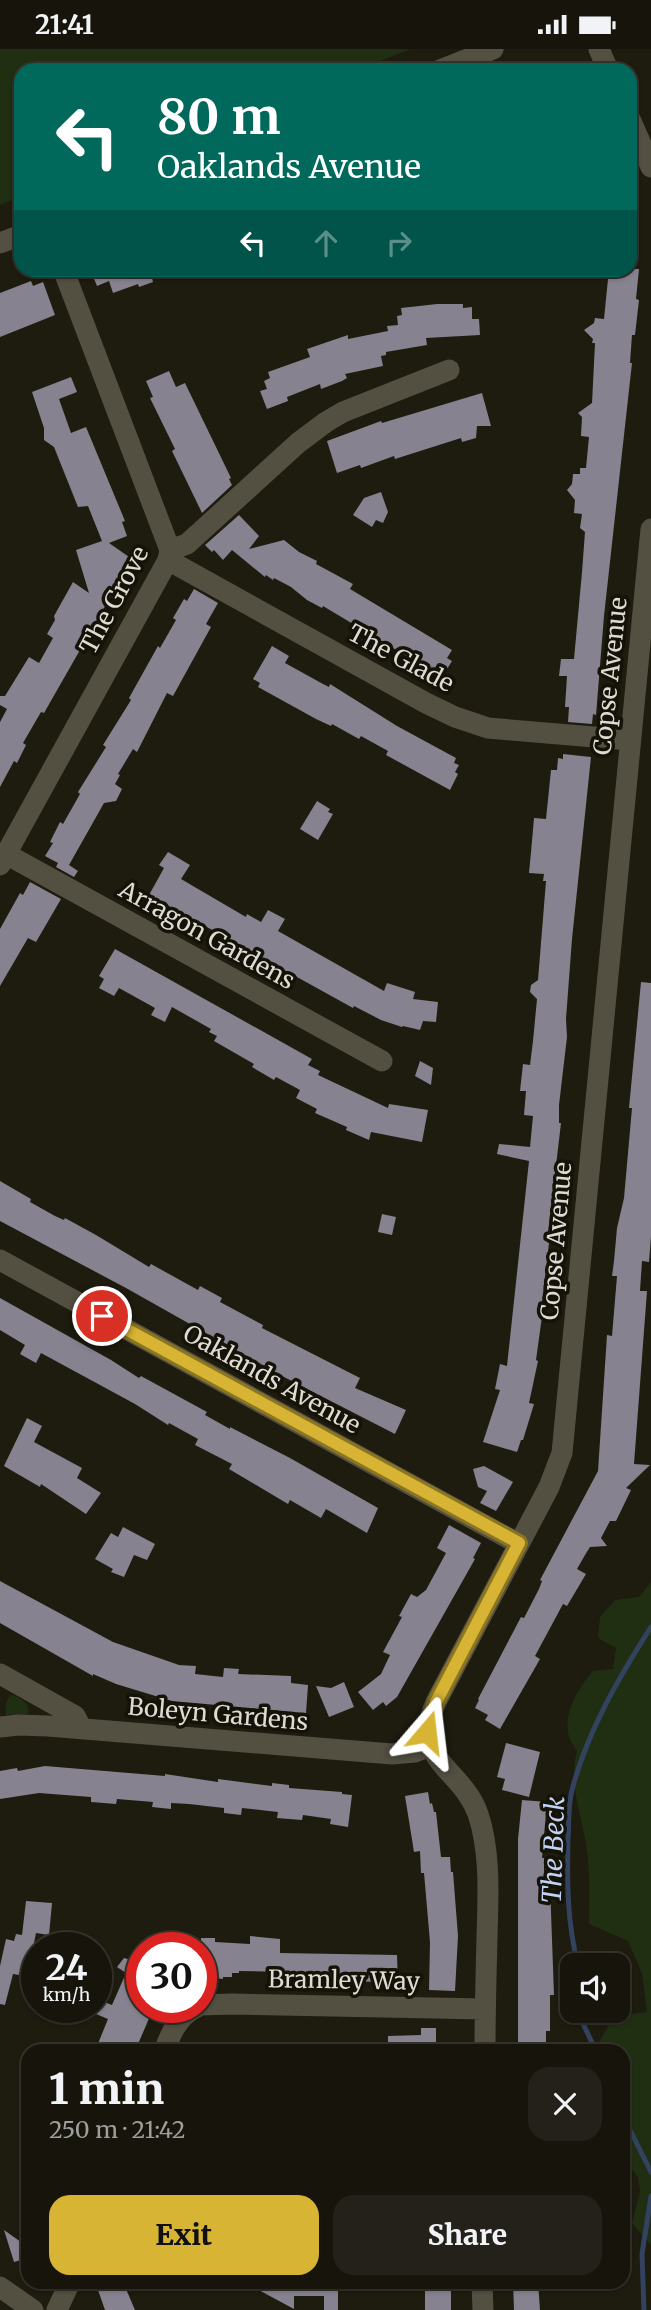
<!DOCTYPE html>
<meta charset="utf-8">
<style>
body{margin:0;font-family:Merriweather,serif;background:#232119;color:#f1f3f6;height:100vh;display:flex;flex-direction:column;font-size:26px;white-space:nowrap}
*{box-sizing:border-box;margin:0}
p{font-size:23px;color:#9e9e9d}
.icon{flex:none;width:38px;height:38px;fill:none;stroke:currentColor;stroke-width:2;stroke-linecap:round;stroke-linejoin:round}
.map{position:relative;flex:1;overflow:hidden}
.sheet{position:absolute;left:21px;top:1995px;width:609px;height:245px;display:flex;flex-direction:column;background:#16140b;border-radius:21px;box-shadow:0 2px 5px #0004,0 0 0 2px #35332c}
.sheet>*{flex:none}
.top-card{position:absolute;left:14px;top:14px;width:623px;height:214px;border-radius:21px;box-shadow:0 2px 5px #0004,0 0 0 2px #35332c;background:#00695c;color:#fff;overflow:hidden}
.tools{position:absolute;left:560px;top:1904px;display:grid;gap:14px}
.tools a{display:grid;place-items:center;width:70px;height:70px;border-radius:14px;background:#16140b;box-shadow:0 2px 5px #0004,0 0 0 2px #35332c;font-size:35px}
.speed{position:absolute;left:21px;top:1883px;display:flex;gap:14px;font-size:35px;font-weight:700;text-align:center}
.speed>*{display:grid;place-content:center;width:91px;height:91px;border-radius:50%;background:#16140b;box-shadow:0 2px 5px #0004,0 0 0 2px #35332c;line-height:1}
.speed small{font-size:18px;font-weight:400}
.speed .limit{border:10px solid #d22;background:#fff;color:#111}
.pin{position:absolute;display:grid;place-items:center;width:60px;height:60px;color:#fff;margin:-30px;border:4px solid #fff;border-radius:50%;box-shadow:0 2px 7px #0007}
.me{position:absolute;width:77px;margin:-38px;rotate:17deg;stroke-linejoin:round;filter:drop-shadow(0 0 5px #0008)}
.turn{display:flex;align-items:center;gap:24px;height:147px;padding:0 28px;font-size:32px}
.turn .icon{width:91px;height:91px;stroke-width:2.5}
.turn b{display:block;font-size:49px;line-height:60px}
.lanes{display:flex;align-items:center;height:66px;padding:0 28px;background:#0003;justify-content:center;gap:35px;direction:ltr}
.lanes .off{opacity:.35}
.round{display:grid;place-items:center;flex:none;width:74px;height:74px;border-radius:21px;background:#232119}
.head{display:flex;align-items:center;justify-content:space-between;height:119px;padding:0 28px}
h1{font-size:42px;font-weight:800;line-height:52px}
.primary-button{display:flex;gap:14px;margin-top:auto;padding:14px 28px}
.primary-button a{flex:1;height:80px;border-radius:21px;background:#d7b434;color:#111;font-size:28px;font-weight:800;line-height:80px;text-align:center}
.primary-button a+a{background:#232119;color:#f1f3f6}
.status{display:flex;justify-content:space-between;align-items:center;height:49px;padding:0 35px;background:#16140b;direction:ltr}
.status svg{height:19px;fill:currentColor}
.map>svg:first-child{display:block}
</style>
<div class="status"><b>21:41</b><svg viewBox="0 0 49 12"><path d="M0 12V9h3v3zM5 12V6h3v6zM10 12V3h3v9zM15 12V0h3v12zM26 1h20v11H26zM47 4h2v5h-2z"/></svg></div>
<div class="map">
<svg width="651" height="2261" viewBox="0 0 651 2261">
<rect width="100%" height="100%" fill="#1e1b0f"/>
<!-- green -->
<path fill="#202e11" d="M0,0H411L357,21H21V147L0,156Z
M651,1533V2196L632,2174L640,2143L638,2128L623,2110V2002H594L614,1967L647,1963L642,1924L628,1892L589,1875C589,1854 590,1831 588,1810C585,1773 567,1739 577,1702C575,1698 570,1692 569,1688C562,1665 579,1638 593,1622L613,1620L616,1599L598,1589L600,1568L615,1551L639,1548Z
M10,1646C20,1647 31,1655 28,1665L6,1666V1654Z"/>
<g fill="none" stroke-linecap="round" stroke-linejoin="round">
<!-- stream -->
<path stroke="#32425f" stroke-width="5" d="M578,1916C567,1873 567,1833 568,1789C569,1774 568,1756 572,1741C587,1683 619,1628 651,1578
M577,1962L596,2002
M623,2067L651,2123
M644,2261L642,2205L651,2147"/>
</g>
<!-- building -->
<path fill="#868290" d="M90,220H172V222L152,229L153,233L139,238L138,235L113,244L109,232L97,237Z
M609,220H639L636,250L639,251L635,286H632L630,314H632L604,567L596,666L593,665L592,675L568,673L569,658H565L567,627H559L561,610H574L582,523L585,483L580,479L582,465L574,464L575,451L567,441L572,435L573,425H580V419H586L589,388L581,387L582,368L578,364L592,354L595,294H592L593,290L584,281L594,274L595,269L604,270Z
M31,232L33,237L43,233L55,266L0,288V244Z
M437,255H463V259L472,258V270H479L480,286L426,289L427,296L386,303V306L381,307L383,317L345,325L347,329L342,332L321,340L320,335L287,348L288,352L267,360L260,342L267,340L264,332L270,329L268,323L310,308L307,300L348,286V290L388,282L387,277L398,276L397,267L402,266L401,259Z
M169,322L176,338L185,334L231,429L229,430L232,436L202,464L172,402L175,400L150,349L153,348L146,332Z
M71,328L77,343L59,350L71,384L86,378L125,472L122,473L127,487L109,494L132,510L44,664L41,663L23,694L26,696L17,714L14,712L0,738V673L7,660L0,656V647H5L29,608L39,614L53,589L47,585L55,571L54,567L73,533L89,544L76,501L102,492L88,457L78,458L54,398L44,391V379L32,343Z
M482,344L491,377H477L476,389L462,393L461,389L395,410L394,407L361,419L360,416L337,424L327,392L381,372L382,374Z
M381,443L388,463L383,474L376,471L372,478L353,466L364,449Z
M239,466L259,487L249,500L284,491L299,503L317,512L316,515L353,535L350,540L452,601L447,609L452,612L444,625L439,622L438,626L323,557L322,559L307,551L291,538L274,529L273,531L266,526L265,528L232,501L223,511L214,501L212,503L205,496Z
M194,540L218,554L206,575L211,578L173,647L167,644L137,703L133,700L118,725L120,726L115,735L122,740L116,752L104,754L69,816L78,822L74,828L56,818L58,814L45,807L53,794L50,793L60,773L63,775L80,745L78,743L106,698L103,696L131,651L129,649L158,597L160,599L176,571L173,569L184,550L187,552Z
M272,597L289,607L285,614L323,635L329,638L330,635L397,677L456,709L454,714L459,716L455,723L458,725L450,741L386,706L388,702L361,687L359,690L332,675L331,677L316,670L258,638L260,634L253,630Z
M563,705L591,708L572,890L566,970L567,988L559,1056V1074H561L547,1193L549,1194L542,1253H544L536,1311L538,1312L529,1354L534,1355L523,1391H521L517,1403L483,1393L500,1341L495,1340L500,1315L507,1317L529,1112L497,1105L499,1095L530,1098L533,1067L524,1066L526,1042H520L523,1015L530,1016L533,992L537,950L530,943L531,936L538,931L546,832H543L544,825L529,824L531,803L534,769L546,770L551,721H557L558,709L563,710Z
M317,752L330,760L328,763L333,765L318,791L300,780Z
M168,803L190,816L181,830L246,868L247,865L261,873L268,861L285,870L278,882L384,942L387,934L415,943L413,950L438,953L436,973L423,972L420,981L403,977L402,978L381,971L354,957L353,959L149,846L164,819L159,816Z
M30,833L61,850L36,893L28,889L0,937V880L20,844L23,846Z
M115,900L312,1010L308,1016L320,1022L318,1026L388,1059L389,1055L428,1061L422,1093L371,1083L369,1091L346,1081L347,1078L315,1064L317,1060L296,1049L300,1041L276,1028L274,1031L252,1018L254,1015L214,992L217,987L209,983L211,980L172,958L165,973L151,966L155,959L119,939L114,947L99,939L104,930L99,927Z
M641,933L651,934V1187L649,1213L642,1212L640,1242H647L634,1415L650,1416L626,1439L631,1441L616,1472H610L601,1489L607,1497L590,1498L585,1506L577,1520L586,1525L567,1557L563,1555L535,1607L540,1610L500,1680L485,1671L488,1666L475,1659L479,1651L478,1650L521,1568L524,1569L539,1540L542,1532L540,1531L598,1422L607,1286L612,1287L617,1227H612L614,1212L617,1179L624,1149L632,1059H629Z
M420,1012L433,1019L431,1036L415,1027Z
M0,1132L31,1150L30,1153L55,1167L64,1171L65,1169L96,1186L149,1218L151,1215L198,1241L200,1237L222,1249L220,1253L263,1276L262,1279L360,1329L355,1339L406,1361L395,1385L284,1328L126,1239L0,1172Z
M382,1165L396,1168L392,1186L378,1183Z
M0,1249L111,1311L139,1329L141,1327L207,1363L205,1366L230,1380V1378L290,1409L378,1459L367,1484L326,1460L321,1469L290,1451L288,1455L229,1420L232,1415L195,1396L198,1390L169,1374L168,1376L135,1355L41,1304L36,1314L20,1305L25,1296L0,1281Z
M27,1369L42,1377L34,1393L82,1419L77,1429L101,1444L86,1465L41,1435L40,1438L4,1417Z
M484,1417L513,1433L496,1462L480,1454L487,1442L478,1438L473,1420Z
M449,1476L481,1494L473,1509L475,1510L397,1648L386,1657L383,1653L373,1661L358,1643L381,1625L390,1606L383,1603L402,1568L399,1567L411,1545L417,1548L426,1541L446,1504L437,1499Z
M123,1478L155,1495L147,1511L134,1506L124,1528L111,1523L113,1520L95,1510L111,1484L118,1488Z
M0,1532L113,1593L179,1616L196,1617L195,1625L223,1628L224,1619L239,1620L238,1625L291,1627V1634L308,1636L306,1664L172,1652L116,1635L93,1625V1627L0,1574Z
M344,1633L354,1658L329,1668L316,1637L331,1639Z
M506,1694L540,1703L529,1748L502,1741L505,1730L497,1728Z
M45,1717L165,1727V1725L218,1733V1730L272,1737V1734L289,1736V1739L342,1743V1745L352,1746L348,1778L330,1775L331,1770L303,1766L302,1771L277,1769L278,1763L242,1759L241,1766L224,1764V1759L189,1755L171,1754V1760L152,1758L153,1753L117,1750L116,1755L91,1753V1748L39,1744L0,1750V1722L17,1719L18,1722Z
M428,1743L430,1755L432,1754L434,1763H436L441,1808H450L451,1823H453L458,1887L455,1942L429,1941L430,1893L424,1824H421L420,1802L414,1803L405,1747Z
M522,1751L547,1753L542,1809H544V1835H550L554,1946H550V1982H546V2002H518V1790Z
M26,1852L52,1854L49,1886L36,1884L28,1924L20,1922L19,1926L13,1925L5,1956L0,1955V1917L6,1890L14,1892L16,1885L22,1886Z
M250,1887L280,1890V1904L397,1906L398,1934L331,1931V1924L239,1922V1924H232V1928H223V1930L201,1927V1889H215V1893L250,1895Z
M142,1907V1958H154L135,2002H95L108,1970L96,1965V1950L112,1956L126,1924L117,1918L124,1909L132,1911Z
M421,1979H436V2002H388V1987L421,1986Z
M4,2181L28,2198V2209L14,2213Z
M117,2233H123L135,2261H105L98,2241Z
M244,2233H338V2261H324V2247H294V2260Z
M425,2233H451V2261H425Z
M513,2233H538L540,2261H514Z"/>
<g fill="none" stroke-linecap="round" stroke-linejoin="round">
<!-- minor -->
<path stroke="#535042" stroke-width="21" d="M599,0L608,21
M440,21L493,0
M630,70L651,118
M0,194L21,186
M170,501L187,495L298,394L326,373L343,363L449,321
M168,511L426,654L455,668L488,679L629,691
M6,805L382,1012
M0,816L168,511L170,501L63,220
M0,1211L519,1495
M0,1625L75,1667L82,1680
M0,1678L18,1676L48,1677L392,1705L415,1703L431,1697
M201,1956L232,1955L485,1960
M164,2002C171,1984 178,1967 197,1958
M485,2002C485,1964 486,1926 487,1889C488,1848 491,1804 478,1765C462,1719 410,1712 436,1653L549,1438L562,1404L651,480
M482,2233L483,2261
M0,2238L33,2261
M57,2261L70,2233"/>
</g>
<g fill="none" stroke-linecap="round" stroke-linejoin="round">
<!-- route casing -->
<g stroke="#8c7522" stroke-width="18">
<path id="route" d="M102,1267L519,1494L436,1653L427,1683"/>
</g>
<!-- route -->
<use href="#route" stroke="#d7b434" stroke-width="12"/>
</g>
<g text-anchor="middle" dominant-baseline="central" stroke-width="7" stroke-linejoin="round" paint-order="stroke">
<!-- street labels -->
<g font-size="24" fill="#dddbd3" stroke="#151207">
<text transform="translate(114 551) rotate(-62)">The Grove</text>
<text transform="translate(401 609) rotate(28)">The Glade</text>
<text transform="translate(610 627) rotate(-84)">Copse Avenue</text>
<text transform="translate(207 886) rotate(29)">Arragon Gardens</text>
<text transform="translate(556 1192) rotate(-85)">Copse Avenue</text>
<text transform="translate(272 1330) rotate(29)">Oaklands Avenue</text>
<text transform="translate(218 1665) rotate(5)">Boleyn Gardens</text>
<text transform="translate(344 1931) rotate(1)">Bramley Way</text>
</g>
<!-- water labels -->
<g font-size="26" font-style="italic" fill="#c0d3f4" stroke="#151207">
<text transform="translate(553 1801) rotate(-88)">The Beck</text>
</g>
</g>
</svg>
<div class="tools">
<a><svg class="icon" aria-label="sound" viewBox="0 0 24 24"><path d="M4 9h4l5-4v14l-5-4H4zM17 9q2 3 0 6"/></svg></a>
</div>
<div class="speed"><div>24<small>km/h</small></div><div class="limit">30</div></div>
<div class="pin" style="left:102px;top:1267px;background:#d93025"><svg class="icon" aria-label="arrive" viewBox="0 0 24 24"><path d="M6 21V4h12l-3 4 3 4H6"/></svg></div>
<svg class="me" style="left:427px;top:1683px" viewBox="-20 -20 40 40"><path d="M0-17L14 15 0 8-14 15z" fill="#d7b434" stroke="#fff" stroke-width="4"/></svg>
<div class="top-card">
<div class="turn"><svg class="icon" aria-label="left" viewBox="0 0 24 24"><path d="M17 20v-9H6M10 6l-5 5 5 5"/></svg><div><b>80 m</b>Oaklands Avenue</div></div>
<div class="lanes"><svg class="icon" aria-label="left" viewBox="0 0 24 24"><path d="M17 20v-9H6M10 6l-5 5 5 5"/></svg><svg class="icon off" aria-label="ahead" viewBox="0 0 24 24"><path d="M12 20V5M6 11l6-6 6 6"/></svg><svg class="icon off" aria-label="right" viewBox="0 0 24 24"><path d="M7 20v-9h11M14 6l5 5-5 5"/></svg></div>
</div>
<section class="sheet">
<div class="head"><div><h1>1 min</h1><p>250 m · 21:42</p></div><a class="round"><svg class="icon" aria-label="close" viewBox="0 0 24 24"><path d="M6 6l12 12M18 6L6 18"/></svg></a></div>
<div class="primary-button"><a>Exit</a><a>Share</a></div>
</section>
</div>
